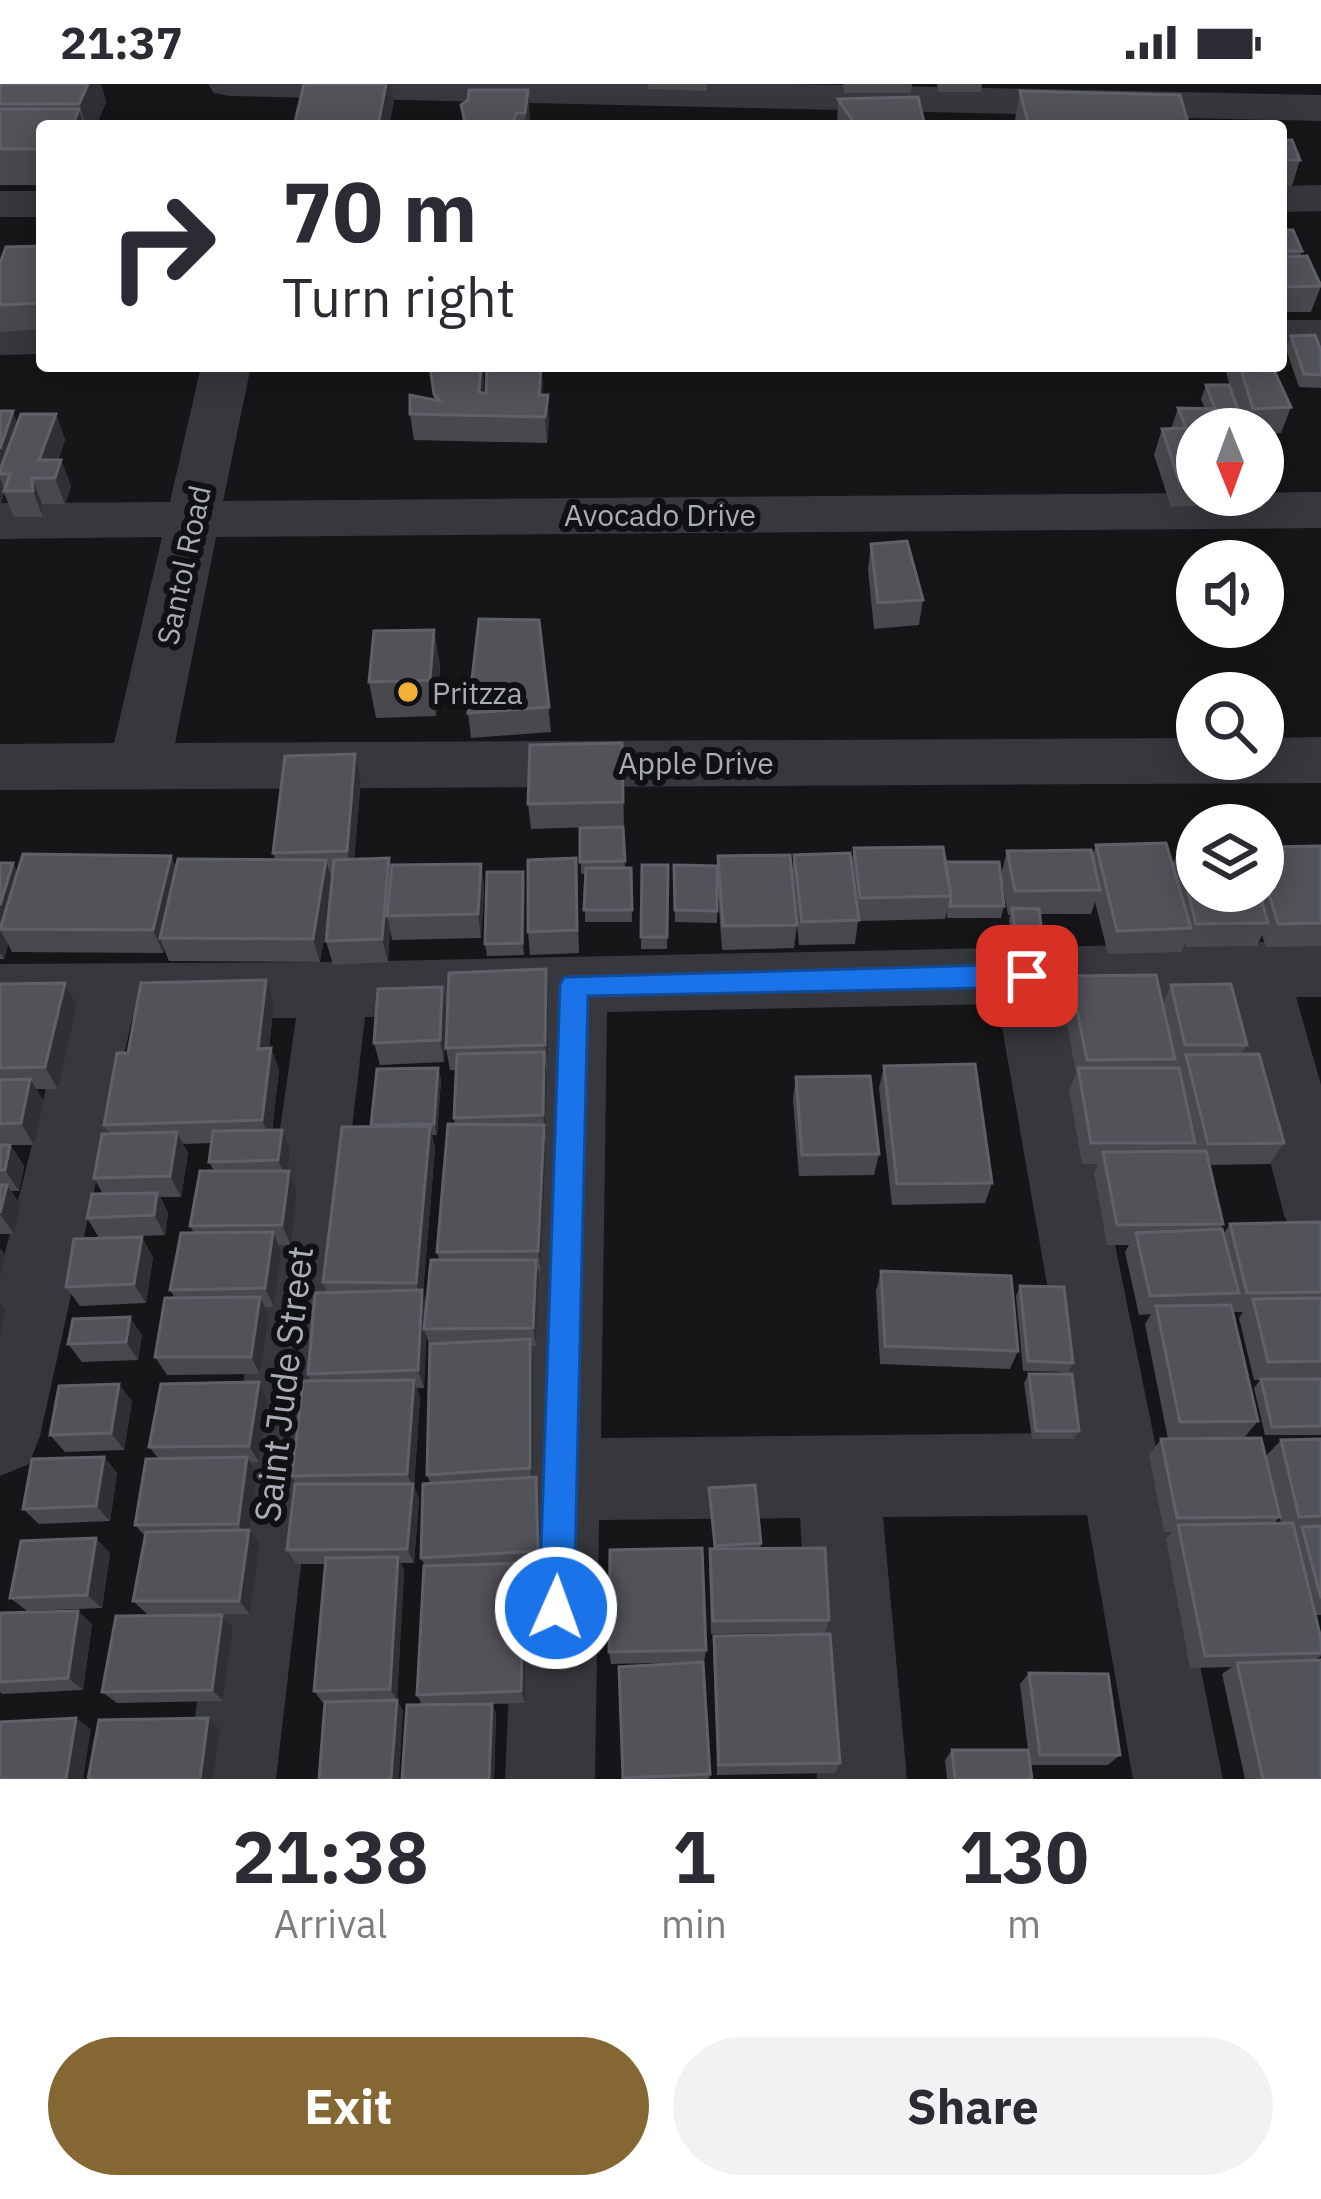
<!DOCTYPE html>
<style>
body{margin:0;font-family:"IBM Plex Sans",sans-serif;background:#f2f2f3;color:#2b2b33;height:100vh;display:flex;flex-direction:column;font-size:45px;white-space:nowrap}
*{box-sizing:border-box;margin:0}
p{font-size:39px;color:#7c7c81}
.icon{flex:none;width:66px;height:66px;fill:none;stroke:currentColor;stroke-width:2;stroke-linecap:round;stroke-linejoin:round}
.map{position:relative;height:1695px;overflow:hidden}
.details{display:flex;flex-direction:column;background:#fff;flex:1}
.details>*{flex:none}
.guide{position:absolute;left:36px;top:36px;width:1251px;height:252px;border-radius:12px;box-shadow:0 6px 30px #0003;background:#fff;color:#2b2b33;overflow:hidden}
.needle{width:78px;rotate:179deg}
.buttons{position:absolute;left:1176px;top:324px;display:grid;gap:24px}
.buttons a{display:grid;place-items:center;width:108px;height:108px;border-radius:50%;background:#fff;box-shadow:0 6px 30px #0003;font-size:60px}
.pin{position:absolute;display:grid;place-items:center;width:102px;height:102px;color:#fff;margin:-51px;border-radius:24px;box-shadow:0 6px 18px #0006}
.me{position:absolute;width:132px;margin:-66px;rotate:2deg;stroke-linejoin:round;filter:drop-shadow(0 0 9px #0008)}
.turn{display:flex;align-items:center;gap:42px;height:252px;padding:0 48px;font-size:54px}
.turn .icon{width:156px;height:156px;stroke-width:2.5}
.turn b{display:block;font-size:84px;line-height:102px}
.eta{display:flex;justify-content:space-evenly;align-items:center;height:204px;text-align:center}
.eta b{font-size:72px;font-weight:700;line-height:84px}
.primary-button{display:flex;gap:24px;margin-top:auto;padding:24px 48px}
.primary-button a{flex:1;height:138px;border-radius:72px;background:#856733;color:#fff;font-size:48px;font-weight:700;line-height:138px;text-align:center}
.primary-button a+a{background:#f2f2f3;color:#2b2b33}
.status{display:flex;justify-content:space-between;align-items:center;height:84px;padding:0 60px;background:#fff;direction:ltr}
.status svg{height:33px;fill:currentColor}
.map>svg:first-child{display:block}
</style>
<div class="status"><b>21:37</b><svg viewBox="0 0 49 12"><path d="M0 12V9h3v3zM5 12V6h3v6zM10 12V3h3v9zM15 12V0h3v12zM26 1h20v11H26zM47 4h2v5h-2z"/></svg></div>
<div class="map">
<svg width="1321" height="1695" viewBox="0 0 1321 1695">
<rect width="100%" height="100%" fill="#161618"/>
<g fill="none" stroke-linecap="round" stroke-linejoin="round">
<!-- minor -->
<path fill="#37383d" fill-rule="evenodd" d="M208,0H795L1321,11V37L229,12L214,9Z
M1321,101V127L1281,128V102Z
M0,107H42V133H0Z
M1281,236H1321V266H1281Z
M42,240V270L0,271V241Z
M201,282H251L223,417L1321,408V444L216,453L175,659L1197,654V675H1263V654L1321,653V699L0,706V660L114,659L162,453L0,455V419L170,418Z
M1321,857V913H1296L1321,1001V1165L1295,1155L1284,1131L1228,915L1066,918L1223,1695H1133L1087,1431L883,1433L907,1695H817L800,1434L599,1436L595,1695H505L539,930L365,933L276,1695H186L296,934L132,935L40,1352L29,1380L0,1392V1189L63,936H0V880L334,878ZM998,920L1073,1349L601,1354L607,928Z"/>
</g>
<!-- wall -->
<path fill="#47494d" d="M0,0H101L106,18L96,42H42V101H0Z
M637,0H707V7L648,5V0Z
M843,0H912L911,9H844Z
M937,0H982L981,8H938Z
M469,6L530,31L529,42H463L461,21L468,16Z
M1020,7L1189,42H1014Z
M838,15L925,42H837Z
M1281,56L1300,76L1292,102H1281Z
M1281,146L1302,167L1300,172L1321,202L1311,228H1281Z
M42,162V245L0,248V179Z
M1291,252L1321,267V304L1299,303L1286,265Z
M430,282L484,294L483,309L543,299L542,311L549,337L547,359L414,356L410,330L434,316Z
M1225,282H1272L1291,323L1281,349L1263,350V345H1242V343L1241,345H1197V411H1221L1217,421L1171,423L1154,371L1162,345H1171L1178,324L1205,325L1201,315L1206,301L1231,308Z
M0,327L17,340L56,330L65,356L58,376H61L71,402L65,420H42L43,433H14L4,409L0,423Z
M871,460L923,516L919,541L874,545L868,486Z
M539,536L551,648L471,654L468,629Z
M434,546L440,582L436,632L376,634L369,598Z
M622,659L624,742L531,745L528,720Z
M355,670L361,695L354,775L389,774L392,787L481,780L484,804L481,854L392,856L390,846L388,878L333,881L326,857L330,817L320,878L169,877L164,865L163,869L12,868L8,860L4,875H0V779H13L17,788L171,772L176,784L275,775L273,769Z
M623,743L625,784H631L632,838H585V790H581L580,744Z
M1096,761L1172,781L1178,767L1197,807H1263V763L1321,762V862L1266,863L1262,851L1257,862L1186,863L1185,859L1181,868L1108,870L1095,818L1091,830H1040L1042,849L1039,861L1011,859L1009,836L1010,831H1008L1001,791L1007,767L1092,772Z
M854,764L945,778L1004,822L1001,834H947V828L945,835L858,837L855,860L799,861L797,841L794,864L722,866L717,796L718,772L792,791L794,771L851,782Z
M576,774L579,869L530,871L528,848Z
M642,781H668L667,865H641Z
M674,781L717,782V839L675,838Z
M523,788L524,871L487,872L485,860Z
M1070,892L1163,919L1171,901L1247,961L1242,970L1284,1059L1270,1080L1209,1081L1223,1140L1220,1145L1223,1151L1230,1140L1321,1138V1351H1265L1254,1304L1260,1296H1254L1239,1234L1243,1228H1234L1232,1219L1231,1221L1258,1337L1244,1354L1280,1433L1274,1439H1281L1266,1372L1281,1356L1321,1355V1531H1315L1321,1555V1572L1315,1576L1321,1695H1245L1222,1590L1232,1583L1190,1584L1166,1455L1172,1448H1164L1149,1371L1161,1355H1168L1145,1240L1151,1230L1139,1231L1125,1168L1129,1161H1107L1094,1089L1098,1080H1082L1069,1006L1076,989L1062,915Z
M65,899L77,921L58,1005H36L44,1017L34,1061H10L24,1082L19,1107H11L21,1121L14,1150H0V900Z
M442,903L446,926L444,978L380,981L374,959Z
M548,908L546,1062L541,1187H538L536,1262H531L533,1273V1393H536L539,1409L541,1481L525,1482L527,1493L525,1619L492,1620L496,1630L494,1695H402L422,1621L417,1611L425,1482L421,1474L430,1399L427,1391L430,1263L426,1251L424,1304H417L420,1313L414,1402L419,1415L414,1479H401L404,1487L397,1616H382H397L403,1627L323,1619L314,1607L325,1480H296L287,1466L296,1400L292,1392L311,1297L308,1290L327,1209L323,1198L371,1043L438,984L441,995L437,1051H432L435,1064L423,1208L426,1221L439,1176L437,1168L455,1040L454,1034L456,986H450L446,964Z
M274,919L269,964H271L279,986L272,1046L290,1067L288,1087H289L297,1107L291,1161H278L281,1167L274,1223H265L269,1232L260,1290L167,1291L155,1273L175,1214L170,1206L194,1149L190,1142L214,1087L209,1078L212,1059L183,1060L188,1069L181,1113H160L168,1129L165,1151L99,1154L87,1134L103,1110L94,1094L109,1050L104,1041L128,969Z
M884,982L992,1099L985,1119L892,1121L879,1004Z
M796,993L879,1070L874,1091L799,1092L793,1015Z
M153,1173L146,1219L80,1222L66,1203Z
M881,1187L1018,1267L1010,1285L880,1280L876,1207Z
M1020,1202L1073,1279L1068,1288L1023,1287L1016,1212Z
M142,1251L138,1276L82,1278L68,1260Z
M1029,1290L1079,1347L1074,1355H1032L1024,1299Z
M268,1316L259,1378H250L257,1389L250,1446L260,1460L250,1530H147L133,1517L145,1452L135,1441L158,1374L149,1363Z
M132,1317L124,1366L65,1368L50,1351Z
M104,1373L117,1389L110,1437L39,1440L23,1425Z
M709,1404L761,1459L760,1465L829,1536L825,1549L711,1550L709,1479L710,1465H714Z
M110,1469L102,1524L27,1527L10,1514Z
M0,1529L92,1540L83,1606L2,1610L0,1608Z
M222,1531L233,1544L223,1617L117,1619L102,1608Z
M714,1552L840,1679L835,1689L717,1691L713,1564Z
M706,1566L704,1578L611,1580L609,1568Z
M1029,1589L1120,1671L1108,1681H1030L1032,1695H947L945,1676L952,1666H1028L1020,1600Z
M710,1690L709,1695H623Z"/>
<!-- shaded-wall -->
<path fill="#2f3033" d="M88,0H101L106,18L96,42H86L79,20Z
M386,0H391L394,18L389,42H378Z
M528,6L530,31L529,42H526L525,29Z
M79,25L84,42H72Z
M481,282H483L484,294L481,334L479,308Z
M541,282L543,299L540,337L539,311Z
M548,311L549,337L547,359L545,333Z
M13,327L22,353L0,390V365Z
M56,330L65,356L51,394L39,376Z
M61,376L71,402L65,420L55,394Z
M0,394L5,407L0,423Z
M32,394L42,420L43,433L33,407Z
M434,546L440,582L436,632L430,596Z
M355,670L361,695L353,791L347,767Z
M171,772L180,796L160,854L164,865L163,869L153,846Z
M389,774L394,798L387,832L390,846L388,878L382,855Z
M326,776L333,800L320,878L313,855Z
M13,779L25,803L0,845V821Z
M481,780L484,804L481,854L478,830Z
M523,788L525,800L524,871L522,859Z
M0,846L8,860L4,875L0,869Z
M546,885L548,908V983L545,961Z
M266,896L274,919L266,987L258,965Z
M65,899L77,921L58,1005L45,983Z
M442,903L446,926L444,978L440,956Z
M271,964L279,986L271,1057L262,1036Z
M544,968L547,990L546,1053L543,1031Z
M438,984L441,995L437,1051L434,1040Z
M30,995L44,1017L34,1061L21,1039Z
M544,1041L546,1062L541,1187L538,1167Z
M430,1042L435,1064L423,1208L427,1224L424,1245L426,1251L424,1304L418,1286L421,1216L416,1199Z
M282,1046L290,1067L287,1096L278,1076Z
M177,1048L188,1069L181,1113L170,1092Z
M10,1061L24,1082L19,1107L5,1086Z
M289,1087L297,1107L291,1161L282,1141Z
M7,1101L21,1121L14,1150L0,1130Z
M157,1109L168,1129L165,1151L154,1131Z
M273,1148L281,1167L274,1223L265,1204Z
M142,1153L153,1173L146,1219L134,1200Z
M0,1164L5,1170L0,1193Z
M536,1176L539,1195L536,1262L533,1244Z
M260,1213L269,1232L260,1290L251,1273Z
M0,1219L5,1226L0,1252Z
M130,1233L142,1251L138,1276L126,1258Z
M530,1255L533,1273V1400L530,1384Z
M414,1296L420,1313L414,1402L419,1415L414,1479L407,1465L413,1404L407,1390Z
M259,1298L268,1316L259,1378L249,1362Z
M119,1300L132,1317L124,1366L111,1349Z
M104,1373L117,1389L110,1437L96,1422Z
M247,1373L257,1389L250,1446L260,1460L250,1530L239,1517L248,1454L238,1440Z
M536,1393L539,1409L541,1481L538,1467Z
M96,1454L110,1469L102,1524L87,1511Z
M398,1473L404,1487L397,1616L390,1605Z
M524,1479L527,1493L525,1619L521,1607Z
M78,1527L92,1540L83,1606L68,1594Z
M222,1531L233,1544L223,1617L212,1606Z
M397,1616L403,1627L399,1695H391Z
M492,1620L496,1630L494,1695H489Z
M76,1634L91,1645L83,1695H66Z
M208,1634L220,1645L213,1695H200Z"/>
<!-- building -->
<path fill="#525359" stroke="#5f6168" stroke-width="3" d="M0,0H88L79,20H0Z
M304,0H386L378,42H294Z
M469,6H528L525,29H516L513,39L465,38L461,21L468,16Z
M1020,7L1180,11L1189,42H1029Z
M918,13L925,42L855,40L838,15Z
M0,25H79L72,42H42V65H0Z
M1281,56H1292L1300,76H1281Z
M1281,146H1293L1302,167H1281Z
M42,162V219L0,221V179L6,163Z
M1307,172L1321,202L1281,203V173Z
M1315,251L1321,267V291L1304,290L1291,252Z
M430,282H481L479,308L486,310L487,282H541L539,311H548L545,333L410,330V311L440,317L434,310Z
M1240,282H1272L1291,323L1253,325Z
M1206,301H1229L1243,339L1226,340L1220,325H1215Z
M1178,324L1220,325L1227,345H1197V396L1179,397L1162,345L1186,344Z
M0,327H13L0,365Z
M21,330H56L39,376H61L55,394H32L33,407H4L10,390H0V386Z
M907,457L923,516L878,519L871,460Z
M479,535L539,536L549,623L468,629Z
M434,546L430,596L369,598L374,547Z
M622,659L623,718L528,720L530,661Z
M355,670L347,767L273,769L285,672Z
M623,743L625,777L580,778V744Z
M1166,759L1191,844L1117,847L1096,761Z
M1321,762V839L1278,840L1263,790V763Z
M943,763L951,812L860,814L854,764Z
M1091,766L1100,806L1015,807L1007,767Z
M1178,767H1197V807H1259L1268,839L1196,840Z
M850,769L859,836L802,838L794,771Z
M23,770L171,772L153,846L0,845Z
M790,771L797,841L723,842L718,772Z
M389,774L382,855L326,857L334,776Z
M576,774L577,846L528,848V776Z
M178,775L326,776L313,855L160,854Z
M945,778H999L1004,822H950L951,812Z
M0,779H13L0,821Z
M481,780L478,830L387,832L392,781Z
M642,781H668L667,853H641Z
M674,781L717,782V827L675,826Z
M586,784H631L632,826H584Z
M487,788H523L522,859L485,860Z
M1012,824L1039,825L1042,849L1015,847Z
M546,885L545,961L446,964L449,889Z
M1156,891L1175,975L1087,976L1070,892Z
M266,896L258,965L271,964L262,1036L104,1041L117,969H128L141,899Z
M65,899L45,983L0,984V900Z
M1231,900L1247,961H1185L1171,901Z
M442,903L440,956L374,959L378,905Z
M544,968L543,1031L454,1034L457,970Z
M1259,970L1284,1059L1208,1060L1186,971Z
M975,980L992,1099L897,1100L884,982Z
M438,984L434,1040L371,1041L377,985Z
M1078,984H1179L1195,1059H1091Z
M870,992L879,1070L802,1071L796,993Z
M30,995L21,1039L0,1040V996Z
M448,1040L544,1041L538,1167L437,1168Z
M430,1042L416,1199L323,1198L342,1043Z
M282,1046L278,1076L209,1078L213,1047Z
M177,1048L170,1092L94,1094L102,1050Z
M0,1061H10L5,1086H0Z
M1206,1067L1223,1140L1117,1141L1103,1068Z
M200,1087H289L282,1141L190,1142Z
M0,1101H7L0,1129Z
M157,1109L154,1131L87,1134L92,1110Z
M1321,1138V1208L1247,1209L1230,1140Z
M1222,1145L1239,1209L1150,1212L1136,1149Z
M273,1148L265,1204L170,1206L181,1149Z
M142,1153L134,1200L66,1203L74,1155Z
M431,1176H536L533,1244L424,1245Z
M881,1187L1011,1192L1018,1267L885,1262Z
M1020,1202L1064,1203L1073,1279L1028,1277Z
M422,1206L418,1286L308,1290L315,1209Z
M260,1213L251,1273H155L165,1214Z
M1321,1214V1277L1268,1278L1253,1215Z
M1231,1221L1258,1337L1180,1338L1156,1222Z
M130,1233L126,1258L68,1260L73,1235Z
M530,1255V1384L427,1391L430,1260Z
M1029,1290H1072L1079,1347H1036Z
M1261,1295H1321V1342L1272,1343Z
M414,1296L407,1390L292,1392L303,1297Z
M259,1298L249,1362L149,1363L161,1300Z
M119,1300L111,1349L50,1351L59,1302Z
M1261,1354L1280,1433L1177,1434L1161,1355Z
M1321,1355V1432L1299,1433L1281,1356Z
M104,1373L96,1422L23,1425L32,1375Z
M247,1373L238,1440L135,1441L146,1375Z
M536,1393L538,1467L421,1474L423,1400Z
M295,1400H413L407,1465L287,1466Z
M755,1401L761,1459L715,1462L709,1404Z
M1293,1439L1321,1555V1569L1205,1572L1178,1441Z
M1321,1442V1514L1302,1443Z
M249,1446L239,1517H133L146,1448Z
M96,1454L87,1511L10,1514L21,1457Z
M702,1464L706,1566L609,1568L610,1466Z
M825,1464L829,1536L713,1537L710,1465Z
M398,1473L390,1605L314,1607L326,1474Z
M524,1479L521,1607L417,1611L424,1482Z
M78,1527L68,1594L0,1598V1529Z
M222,1531L212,1606L102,1608L116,1532Z
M830,1550L840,1679L719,1681L714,1552Z
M1321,1576V1695H1263L1237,1579Z
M703,1578L710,1690L623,1694L619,1583Z
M1029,1589L1108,1590L1120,1671H1040Z
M397,1616L391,1695H319L325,1618Z
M492,1620L489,1695H402L407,1621Z
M76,1634L66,1695H0V1638Z
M208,1634L200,1695H88L99,1636Z
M952,1666H1028L1032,1695H955Z"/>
<!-- route -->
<path fill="#1a73e8" stroke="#114b97" stroke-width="3" d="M1027,880L1037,883L1041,892L1037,900L1027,903L588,912L574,1524L569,1536L556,1541L544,1536L539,1524L560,901L564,893Z"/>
<!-- markers -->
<circle fill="#f2b134" stroke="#111113" stroke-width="4.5" cx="408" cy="608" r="12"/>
<g text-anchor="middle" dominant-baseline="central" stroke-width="12" stroke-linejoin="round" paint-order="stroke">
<!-- street labels -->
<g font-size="30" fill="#a8adb8" stroke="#111113">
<text x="660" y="430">Avocado Drive</text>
<text transform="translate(183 481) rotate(-78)">Santol Road</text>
<text x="696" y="678">Apple Drive</text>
</g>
<!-- poi labels -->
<g font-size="30" fill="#a8adb8" stroke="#111113" text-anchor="start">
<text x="432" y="608">Pritzza</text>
</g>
<!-- near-street labels -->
<g font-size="36" fill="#a8adb8" stroke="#111113">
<text transform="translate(283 1300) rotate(-83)">Saint Jude Street</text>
</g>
</g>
</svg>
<div class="buttons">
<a><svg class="needle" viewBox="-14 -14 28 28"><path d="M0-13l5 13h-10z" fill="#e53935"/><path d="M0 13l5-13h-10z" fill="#7c7c81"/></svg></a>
<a><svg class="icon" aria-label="sound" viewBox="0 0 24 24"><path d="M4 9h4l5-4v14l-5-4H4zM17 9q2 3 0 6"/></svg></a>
<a><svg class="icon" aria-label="search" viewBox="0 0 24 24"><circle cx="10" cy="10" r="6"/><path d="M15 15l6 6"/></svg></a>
<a><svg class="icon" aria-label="layers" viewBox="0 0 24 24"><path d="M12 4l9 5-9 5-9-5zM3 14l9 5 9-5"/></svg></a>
</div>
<div class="pin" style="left:1027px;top:892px;background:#d93025"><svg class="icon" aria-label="arrive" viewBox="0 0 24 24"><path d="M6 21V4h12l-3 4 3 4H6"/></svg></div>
<svg class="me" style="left:556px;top:1524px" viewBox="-20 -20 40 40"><circle r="17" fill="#1a73e8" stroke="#fff" stroke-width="3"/><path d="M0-11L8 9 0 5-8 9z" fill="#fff"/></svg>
<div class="guide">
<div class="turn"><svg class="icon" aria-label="right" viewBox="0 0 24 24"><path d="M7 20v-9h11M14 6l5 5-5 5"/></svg><div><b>70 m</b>Turn right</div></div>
</div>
</div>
<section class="details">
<div class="eta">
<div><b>21:38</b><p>Arrival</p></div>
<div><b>1</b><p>min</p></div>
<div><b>130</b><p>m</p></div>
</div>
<div class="primary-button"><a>Exit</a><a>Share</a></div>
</section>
